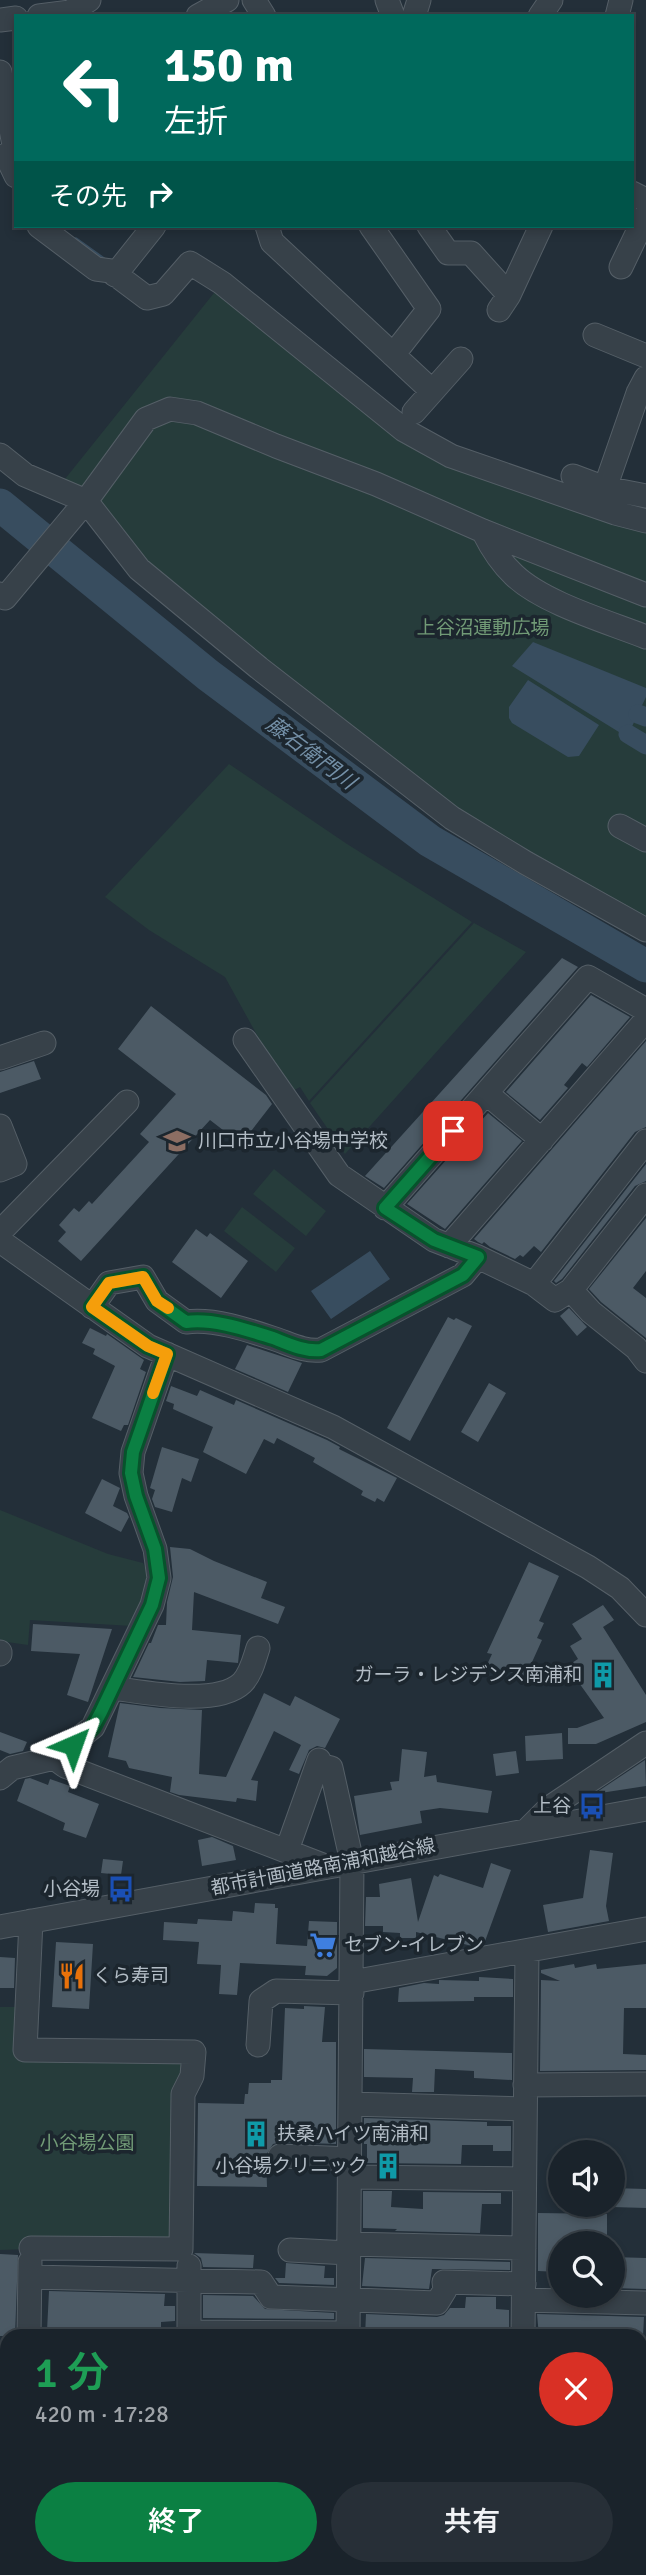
<!DOCTYPE html>
<html lang="ja">
<meta charset="utf-8">
<style>
body{margin:0;font-family:Signika,"Noto Sans JP",sans-serif;background:#272f37;color:#f1f3f6;height:100vh;display:flex;flex-direction:column;font-size:26px;white-space:nowrap}
*{box-sizing:border-box;margin:0}
p{font-size:23px;color:#9fa4a9}
.icon{flex:none;width:38px;height:38px;fill:none;stroke:currentColor;stroke-width:2;stroke-linecap:round;stroke-linejoin:round}
.map{position:relative;flex:1;overflow:hidden}
.sheet{position:absolute;left:0px;top:2329px;width:648px;height:247px;display:flex;flex-direction:column;background:#1a232b;border-radius:21px 21px 0 0;box-shadow:0 4px 10px #0003,0 0 0 2px #384047}
.sheet>*{flex:none}
.hud{position:absolute;left:14px;top:14px;width:620px;height:214px;border-radius:0px;box-shadow:0 4px 10px #0003,0 0 0 2px #384047;background:#00695c;color:#fff;overflow:hidden}
.buttons{position:absolute;left:548px;top:2140px;display:grid;gap:14px}
.buttons a{display:grid;place-items:center;width:77px;height:77px;border-radius:50%;background:#1a232b;box-shadow:0 4px 10px #0003,0 0 0 2px #384047;font-size:35px}
.pin{position:absolute;display:grid;place-items:center;width:60px;height:60px;color:#fff;margin:-30px;border-radius:14px;box-shadow:0 4px 10px #0006}
.me{position:absolute;width:77px;margin:-38px;rotate:43deg;stroke-linejoin:round;filter:drop-shadow(0 0 5px #0008)}
.turn{display:flex;align-items:center;gap:24px;height:147px;padding:0 35px;font-size:32px}
.turn .icon{width:91px;height:91px;stroke-width:2.5}
.turn b{display:block;font-size:49px;line-height:60px}
.then{display:flex;align-items:center;height:66px;padding:0 35px;background:#0003;gap:14px;font-size:26px}
.round{display:grid;place-items:center;flex:none;width:74px;height:74px;border-radius:37px;background:#272f37}
.head{display:flex;align-items:center;justify-content:space-between;height:119px;padding:0 35px}
h1{font-size:42px;font-weight:600;line-height:52px;color:#1e9e55}
.action{display:flex;gap:14px;margin-top:auto;padding:14px 35px}
.action a{flex:1;height:80px;border-radius:42px;background:#0b8043;color:#fff;font-size:28px;font-weight:600;line-height:80px;text-align:center}
.action a+a{background:#272f37;color:#f1f3f6}
.map>svg:first-child{display:block}
</style>
<div class="map">
<svg width="646" height="2575" viewBox="0 0 646 2575">
<rect width="100%" height="100%" fill="#232f39"/>
<!-- green -->
<path fill="#263c3b" d="M222,283L404,430L646,514V924L478,824L143,564L104,510L65,479Z
M229,764L347,844L472,922L309,1101L300,1087L289,1093L225,977L149,930L105,897Z
M474,923L526,952L345,1154L310,1103Z
M274,1169L326,1211L306,1236L253,1194Z
M242,1207L295,1248L276,1272L224,1231Z
M0,1510L108,1554L143,1563L150,1578L132,1626L30,1620L28,1645L0,1641Z
M0,2007H17L16,2055L187,2061L172,2244L0,2250Z"/>
<!-- water -->
<path fill="#384d5f" d="M533,642L646,688V697L627,737L512,666Z
M528,680L599,725L579,756L568,757L512,723L509,718V707Z
M370,1251L390,1279L331,1319L311,1291Z"/>
<g fill="none" stroke-linecap="round" stroke-linejoin="round">
<!-- stream -->
<path stroke="#384d5f" stroke-width="5" d="M76,240L108,263"/>
<!-- canal -->
<path stroke="#384d5f" stroke-width="19" d="M638,714L646,717
M628,734L646,745"/>
<!-- river -->
<path stroke="#384d5f" stroke-width="33" d="M0,505L208,675L430,841L646,966"/>
</g>
<!-- building -->
<path fill="#4c5a65" d="M562,958L578,967L384,1188L365,1176Z
M591,995L630,1017L587,1067L582,1063L564,1085L568,1088L540,1120L506,1092Z
M151,1006L266,1095L272,1104L241,1144L210,1120L81,1261L58,1241L66,1232L59,1225L74,1208L79,1212L89,1201L92,1204L149,1142L140,1134L176,1094L118,1049Z
M646,1041V1127L635,1132L541,1252L534,1246L523,1257L520,1255L515,1259L490,1247L484,1242L482,1244L478,1242L474,1239Z
M34,1061L41,1079L0,1093V1072Z
M488,1113L522,1141L445,1229L407,1204Z
M646,1164V1181L635,1186L562,1279L556,1283L554,1281Z
M646,1218V1271L633,1288L646,1298V1338L601,1302L589,1289Z
M196,1229L207,1237L210,1233L248,1261L221,1298L172,1262Z
M569,1308L587,1327L577,1336L560,1316Z
M448,1317L454,1320L456,1318L472,1326L410,1441L387,1428Z
M90,1328L106,1336L107,1334L144,1360L140,1369L146,1372L128,1425H124L121,1431L92,1418L115,1366L93,1354L95,1349L82,1343Z
M247,1345L302,1363L288,1392L235,1369Z
M489,1383L506,1393L478,1442L461,1432Z
M171,1386L197,1396L200,1390L234,1405L236,1400L327,1440L340,1447L339,1449L397,1478L384,1502L377,1498L375,1502L361,1495L363,1491L313,1462L315,1458L277,1438L274,1444L264,1439L246,1474L203,1452L213,1427L173,1409L174,1404L166,1401Z
M162,1447L199,1459L191,1482L182,1478L172,1512L155,1507L152,1499L155,1490L150,1488Z
M102,1479L120,1488L113,1506L127,1513L129,1517L121,1532L85,1513Z
M170,1547L190,1549L214,1561L267,1582L261,1598L285,1607L278,1624L194,1592L192,1630L241,1635L238,1663L207,1660L205,1681L180,1682L133,1677L149,1643H151L158,1625H166L167,1602L173,1577Z
M529,1562L559,1576L539,1621L544,1623L537,1638L542,1640L528,1671L524,1678L507,1671L504,1678L485,1669L492,1654L487,1653Z
M603,1605L614,1620L603,1627L646,1695V1722L596,1744H568V1728H577L604,1718L567,1666L578,1659L570,1646L582,1639L572,1624Z
M33,1624L112,1629L88,1702L67,1695L80,1654L31,1651Z
M264,1693L290,1706L295,1696L340,1719L325,1748L317,1746L309,1750L299,1774L289,1770L301,1745L274,1731L251,1780L258,1781L256,1801L237,1798L236,1802L179,1795L170,1792L172,1777L129,1768L126,1761L108,1757L120,1703L160,1708L202,1710L199,1774L226,1777Z
M0,1732L27,1742L23,1751L10,1754L0,1750Z
M562,1733L563,1759L526,1761L525,1736Z
M402,1749L427,1752L424,1777L436,1775L437,1782L492,1791L488,1813L440,1808L420,1811L422,1823L360,1835L354,1796L392,1790L390,1782L399,1781Z
M516,1751L519,1773L496,1776L493,1754Z
M645,1760L646,1786L594,1794Z
M30,1778L48,1785L50,1779L70,1786L68,1792L99,1804L86,1838L63,1830L65,1823L17,1801L25,1779Z
M212,1837L233,1846L236,1860L202,1866L198,1840Z
M590,1850L613,1853L606,1906L609,1921L548,1932L543,1905L583,1898Z
M103,1859L123,1861L121,1875L101,1873Z
M491,1863L511,1870L484,1944L472,1946L416,1932V1938H400V1933L383,1932V1926H365L366,1897H380L379,1884L411,1878L418,1922L434,1875L438,1877L440,1874L483,1888Z
M255,1903L275,1904V1908H278L276,1944L307,1946L309,1921L337,1922V1968L327,1976L305,1975L306,1966L240,1963L237,1995L219,1994L221,1965L197,1964L199,1942L163,1940L164,1922L197,1924L198,1919L232,1921L233,1911L254,1913Z
M56,1942L93,1944L89,2009L52,2007Z
M0,1957L15,1958L14,1988H0Z
M574,1964L575,1968L596,1964L597,1969L646,1964V2008H624L623,2054L646,2055V2070L540,2071L541,1980L560,1981L541,1973V1970Z
M479,1977L513,1979V1997H474V2001L398,2002L399,1988L424,1983L439,1984V1980L479,1981Z
M304,2006L325,2007L322,2042H336V2144L281,2142L273,2144L266,2155L267,2187L197,2186L198,2103L244,2104L245,2094H248L249,2083H271V2080H282L285,2008L304,2009Z
M364,2049L512,2053V2080L474,2078V2071L435,2069L434,2092H412L413,2078L364,2077Z
M364,2118L487,2122V2126H511V2151H493V2145H462L461,2164L367,2163V2144H364Z
M612,2188L646,2189V2208L612,2207Z
M363,2191H392L391,2207L423,2209V2192L501,2193V2204H482L480,2233L395,2231L397,2229L363,2228Z
M538,2213L607,2214V2244H560L559,2272L538,2271Z
M194,2253L254,2255L253,2268L203,2267L201,2258Z
M0,2254L18,2255L15,2336H0Z
M612,2257L646,2258V2289L612,2288Z
M365,2258L510,2262V2270L432,2269L429,2289L362,2286Z
M286,2263L325,2266L324,2278H334V2285L279,2283L275,2278H285Z
M49,2291L165,2294L164,2306H175V2321L161,2322V2336H115V2334L97,2332L47,2331Z
M203,2295L253,2296L265,2309L334,2313V2319L203,2318Z
M466,2297H496V2309L509,2310V2335L476,2334H456V2336H365L366,2314L437,2317L444,2315L450,2308H465Z
M537,2314L644,2317L643,2336H539Z"/>
<g fill="none" stroke-linecap="round" stroke-linejoin="round">
<!-- minor casing -->
<g stroke="#555f67" stroke-width="25">
<path id="minor" d="M254,0L264,16
M387,0L393,16
M39,16L70,12L89,0
M198,16L227,0
M414,16L419,0
M540,16L551,0
M617,16L621,0
M0,20L16,18
M0,72L13,140
M6,155L16,176
M632,193L646,200
M39,226L96,269L111,271L147,298L163,294L190,263L222,283L404,430L451,456L615,513L646,521
M267,226L272,242L432,391
M371,226L429,309L393,355
M429,226L448,253H471L509,295
M621,267L646,215
M115,275L154,226
M499,310L509,295L541,226
M595,335L646,356
M414,412L461,359
M0,455L25,475L86,501L139,569L259,668L452,818L526,863L646,930
M573,476L605,488L646,496
M605,488L638,393L646,378
M483,531C491,547 500,562 514,575C543,603 608,622 646,637
M0,594L5,598L86,501L146,419L170,409L197,413L276,446L376,484L483,531L646,595
M620,826L646,840
M245,1040L339,1175L434,1240L478,1257L534,1284L555,1300L571,1290L591,1312L636,1348L646,1361
M0,1058L44,1043
M486,1093L542,1140
M0,1126L15,1164L0,1170
M385,1208L588,977L646,1010
M0,1232L127,1102
M0,1241L148,1346L333,1427L588,1567L620,1588L646,1615
M449,1246L646,1020
M534,1284L646,1141
M571,1290L646,1195
M92,1307L109,1283L143,1277L157,1301L186,1322C215,1318 251,1331 278,1340C292,1345 306,1352 321,1350L463,1275L478,1257
M0,1652V1654
M113,1688C144,1692 217,1707 242,1683C251,1674 254,1660 258,1648
M54,1758L93,1727L152,1605L159,1578L155,1549L136,1496L131,1473L133,1452L167,1354
M318,1765L331,1768L352,1862L348,2336
M0,1778L12,1768L54,1758L65,1766L325,1866
M528,1829L549,1808L646,1743
M287,1850L319,1760
M0,1927L646,1809
M352,1982L646,1929
M258,2045L261,2001L276,1991L352,1993
M525,2085L646,2084
M350,2104L525,2109
M280,2156L350,2159
M350,2177L524,2179
M349,2244L524,2248
M31,2248L181,2249L183,2094L192,2076L194,2052L25,2050L31,1921
M290,2250L349,2253
M30,2277L261,2282L271,2297L437,2303L445,2290L444,2282L524,2284
M524,2300L646,2303
M189,2332L348,2333
M29,2336L30,2262
M189,2336V2266
M523,2336L527,1951
M0,2361L7,2362
M640,2368H646
M640,2447H646
M25,2575V2569
M186,2575V2569
M346,2575V2569
M520,2575V2569"/>
</g>
<!-- minor -->
<use href="#minor" stroke="#374149" stroke-width="23"/>
</g>
<g fill="none" stroke-linecap="round" stroke-linejoin="round">
<!-- route casing -->
<g stroke="#07532c" stroke-width="18">
<path id="route" d="M73,1745L93,1727L101,1712L152,1605L159,1578L155,1549L136,1496L131,1473L133,1452L167,1354L148,1346L92,1307L109,1283L143,1277L157,1301L186,1322C213,1318 247,1330 273,1338C288,1344 305,1352 321,1350L463,1275L478,1257L434,1240L385,1208L453,1131"/>
</g>
<!-- route -->
<use href="#route" stroke="#0b8043" stroke-width="12"/>
<!-- slow -->
<path stroke="#f59e0b" stroke-width="12" d="M153,1393L167,1354L148,1346L92,1307L109,1283L143,1277L157,1301L168,1308"/>
</g>
<!-- icons -->
<defs>
<g id="school-bare" transform="scale(2.1)"><path d="M0-5L7-2L0 1L-7-2ZM-4 1L0 2.5L4 1V4Q0 6-4 4Z" fill="#8d6e63" stroke="#1c262e" stroke-width="2.5" paint-order="stroke"/></g>
<g id="building-bare" transform="scale(2.1)"><path d="M-4-6H4V6H1V3H-1V6H-4ZM-2.5-4.3h1.7v1.8h-1.7ZM.8-4.3h1.7v1.8H.8ZM-2.5-1h1.7V.8h-1.7ZM.8-1h1.7V.8H.8Z" fill="#0f9aa8" stroke="#1c262e" stroke-width="2.5" paint-order="stroke"/></g>
<g id="bus-bare" transform="scale(2.1)"><path d="M-5-6H5V4H4V6H2V4H-2V6H-4V4H-5ZM-3.5-4V0h7V-4ZM-3.5 1.2v1.5H-2V1.2ZM2 1.2v1.5H3.5V1.2Z" fill="#1a4fb4" stroke="#1c262e" stroke-width="2.5" paint-order="stroke"/></g>
<g id="supermarket-bare" transform="scale(2.1)"><path d="M-6-5.5h2.5l.6 2H6L4.5 2H-2.5L-4.4-4H-6ZM-1.5 3.2a1.3 1.3 0 1 0 .1 0ZM3 3.2a1.3 1.3 0 1 0 .1 0Z" fill="#3f7fe0" stroke="#1c262e" stroke-width="2.5" paint-order="stroke"/></g>
<g id="restaurant-bare" transform="scale(2.1)"><path d="M-5-6h1v4h1v-4h1v4h1v-4h1v5L-1.5 .5V6h-2V.5L-5-1ZM5-6V6H3V1.5H1.5Q1.5-4 5-6Z" fill="#e8710a" stroke="#1c262e" stroke-width="2.5" paint-order="stroke"/></g>
</defs>
<g fill-rule="evenodd">
<use href="#school-bare" x="177" y="1141"/>
<use href="#building-bare" x="603" y="1675"/>
<use href="#bus-bare" x="592" y="1806"/>
<use href="#bus-bare" x="121" y="1889"/>
<use href="#supermarket-bare" x="323" y="1945"/>
<use href="#restaurant-bare" x="72" y="1976"/>
<use href="#building-bare" x="256" y="2134"/>
<use href="#building-bare" x="388" y="2166"/>
</g>
<g text-anchor="middle" dominant-baseline="central" stroke-width="7" stroke-linejoin="round" paint-order="stroke">
<!-- park labels -->
<g font-size="19" fill="#719a76" stroke="#1c262e">
<text x="483" y="628">上谷沼運動広場</text>
<text x="87" y="2143">小谷場公園</text>
</g>
<!-- poi labels -->
<g font-size="19" fill="#b2bcc5" stroke="#1c262e" text-anchor="start">
<text x="198" y="1141">川口市立小谷場中学校</text>
<text x="582" y="1675" text-anchor="end">ガーラ・レジデンス南浦和</text>
<text x="571" y="1806" text-anchor="end">上谷</text>
<text x="100" y="1889" text-anchor="end">小谷場</text>
<text x="344" y="1945">セブン-イレブン</text>
<text x="93" y="1976">くら寿司</text>
<text x="277" y="2134">扶桑ハイツ南浦和</text>
<text x="367" y="2166" text-anchor="end">小谷場クリニック</text>
</g>
<!-- street labels -->
<g font-size="19" fill="#b2bcc5" stroke="#1c262e">
<text transform="translate(323 1867) rotate(-11)">都市計画道路南浦和越谷線</text>
</g>
<!-- water labels -->
<g font-size="21" font-style="italic" fill="#7490a7" stroke="#1c262e">
<text transform="translate(311 753) rotate(37)">藤右衛門川</text>
</g>
</g>
</svg>
<div class="buttons">
<a><svg class="icon" aria-label="sound" viewBox="0 0 24 24"><path d="M4 9h4l5-4v14l-5-4H4zM17 9q2 3 0 6"/></svg></a>
<a><svg class="icon" aria-label="search" viewBox="0 0 24 24"><circle cx="10" cy="10" r="6"/><path d="M15 15l6 6"/></svg></a>
</div>
<div class="pin" style="left:453px;top:1131px;background:#d93025"><svg class="icon" aria-label="arrive" viewBox="0 0 24 24"><path d="M6 21V4h12l-3 4 3 4H6"/></svg></div>
<svg class="me" style="left:73px;top:1745px" viewBox="-20 -20 40 40"><path d="M0-17L14 15 0 8-14 15z" fill="#0b8043" stroke="#fff" stroke-width="4"/></svg>
<div class="hud">
<div class="turn"><svg class="icon" aria-label="left" viewBox="0 0 24 24"><path d="M17 20v-9H6M10 6l-5 5 5 5"/></svg><div><b>150 m</b>左折</div></div>
<div class="then">その先<svg class="icon" aria-label="right" viewBox="0 0 24 24"><path d="M7 20v-9h11M14 6l5 5-5 5"/></svg></div>
</div>
<section class="sheet">
<div class="head"><div><h1>1 分</h1><p>420 m · 17:28</p></div><a class="round" style="background:#d93025;color:#fff"><svg class="icon" aria-label="close" viewBox="0 0 24 24"><path d="M6 6l12 12M18 6L6 18"/></svg></a></div>
<div class="action"><a>終了</a><a>共有</a></div>
</section>
</div>
